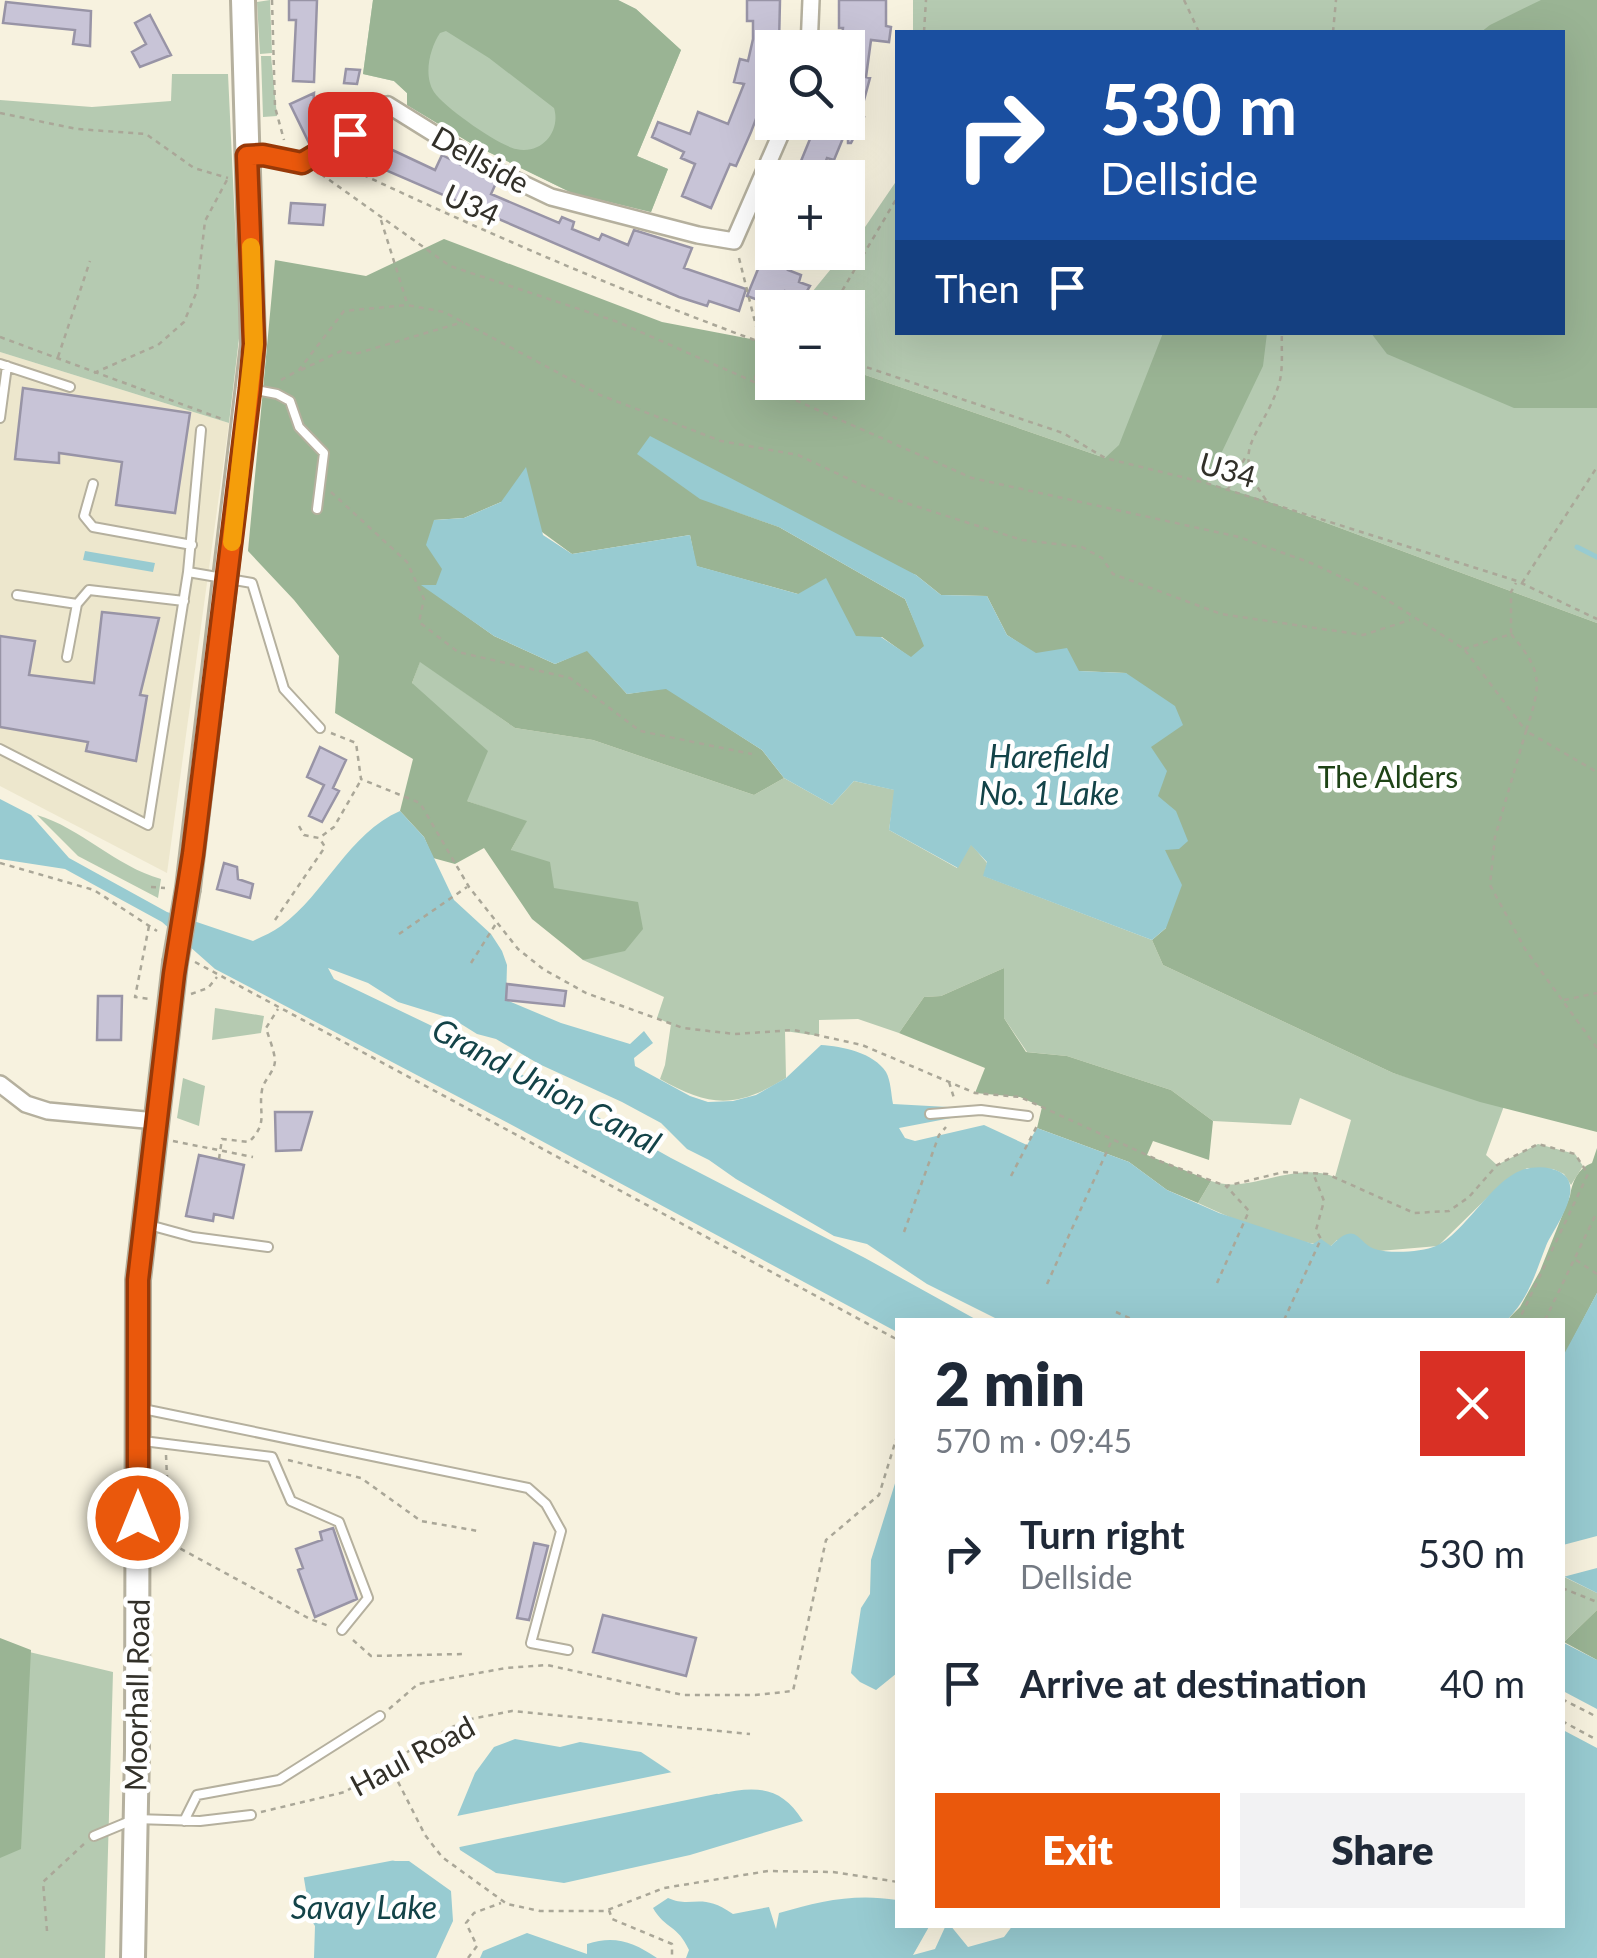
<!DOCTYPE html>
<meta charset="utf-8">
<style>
body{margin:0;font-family:Lato,sans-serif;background:#f2f2f3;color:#1f2937;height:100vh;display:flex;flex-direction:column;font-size:38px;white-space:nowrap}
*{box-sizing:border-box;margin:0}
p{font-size:32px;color:#747a83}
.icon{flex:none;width:55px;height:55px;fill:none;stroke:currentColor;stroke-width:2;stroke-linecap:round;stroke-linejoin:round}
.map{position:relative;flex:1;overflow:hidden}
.details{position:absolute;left:895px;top:1318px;width:670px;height:610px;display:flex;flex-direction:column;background:#fff;border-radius:0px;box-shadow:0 10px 40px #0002}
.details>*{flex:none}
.top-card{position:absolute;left:895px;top:30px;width:670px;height:305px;border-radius:0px;box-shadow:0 10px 40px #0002;background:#1a4fa0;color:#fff;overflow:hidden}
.tools{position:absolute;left:755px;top:30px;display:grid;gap:20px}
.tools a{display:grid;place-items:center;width:110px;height:110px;border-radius:0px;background:#fff;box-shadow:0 10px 40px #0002;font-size:50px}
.pin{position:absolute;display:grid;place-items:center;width:85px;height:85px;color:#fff;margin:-42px;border-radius:20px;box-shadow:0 5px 15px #0006}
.me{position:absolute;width:110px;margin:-55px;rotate:0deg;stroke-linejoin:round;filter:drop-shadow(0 0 8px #0008)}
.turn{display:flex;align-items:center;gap:35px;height:210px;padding:0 40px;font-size:45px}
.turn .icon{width:130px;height:130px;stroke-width:2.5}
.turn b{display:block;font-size:70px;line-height:85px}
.then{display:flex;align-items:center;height:95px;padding:0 40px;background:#0003;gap:20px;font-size:38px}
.round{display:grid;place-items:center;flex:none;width:105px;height:105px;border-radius:0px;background:#f2f2f3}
.headline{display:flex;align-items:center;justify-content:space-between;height:170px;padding:0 40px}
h1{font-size:60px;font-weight:800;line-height:75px}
.primary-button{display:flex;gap:20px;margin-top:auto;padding:20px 40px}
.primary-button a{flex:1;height:115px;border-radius:0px;background:#ea580c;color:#fff;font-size:40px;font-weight:800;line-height:115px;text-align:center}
.primary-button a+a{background:#f2f2f3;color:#1f2937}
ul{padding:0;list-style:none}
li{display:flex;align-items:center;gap:30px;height:130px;padding:0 40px}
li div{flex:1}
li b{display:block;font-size:38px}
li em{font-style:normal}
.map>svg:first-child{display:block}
</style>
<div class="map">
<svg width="1597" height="1958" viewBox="0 0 1597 1958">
<rect width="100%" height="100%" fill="#f7f2df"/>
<!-- built -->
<path fill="#ede7cd" d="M0,352L229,423L167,873L0,786Z"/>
<!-- green -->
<path fill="#b5cab1" d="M270,0L272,53L260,54L257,2Z
M373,0H618L636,9L681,50L637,156L668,169L651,212L572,193L472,144L407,105V93L394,81L363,74Z
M913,0H1597V623L1267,501L1105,458L848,369V308H799L844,253L848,252L897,180L898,332H1562V32H913Z
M261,56H271L277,116L263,117Z
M172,74H228L240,330L229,423L0,352V100L92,107L171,101Z
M420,661L515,728L593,740L754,795L784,778L832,805L854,781L895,790L889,830L957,868L971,844L987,863L984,876L1152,940L1163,965L1393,1073L1504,1106L1486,1155L1497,1165L1538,1144L1575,1154L1583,1166L1571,1185L1564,1174L1553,1169L1527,1168L1500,1185L1438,1246L1379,1251L1337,1240L1331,1246C1286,1242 1239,1222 1198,1203L1211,1181C1251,1195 1292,1160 1335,1177L1351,1120L1300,1098L1291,1125L1213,1121L1171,1090L1067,1056L1027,1052L1004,1018V968L941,996L924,997L899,1033L858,1019L819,1020V1036L785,1031L786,1078C736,1109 709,1107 660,1079L665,1065L671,1024L657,1018L664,997L583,960L598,951L553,888L511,850L526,822L467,801L412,683Z
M37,815C81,828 115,866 161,879L158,898L78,856Z
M215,1008L264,1016L261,1033L212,1040Z
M183,1078L205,1086L199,1126L177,1118Z
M1562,1576L1597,1593V1610L1564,1642Z
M0,1645L113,1672L105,1958H0Z"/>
<!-- forest -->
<path fill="#9ab494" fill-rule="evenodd" d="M373,0H618L636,9L681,50L637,156L668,169L651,212L572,193L472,144L407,105V93L394,81L363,74ZM446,31L489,58L554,108C561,131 542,155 516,149C498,145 445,108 434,92C423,75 430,48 440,33Z
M1541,0H1597V408H1514L1387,354L1371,333L1562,332V32H1481L1490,25Z
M444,239L662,322L772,343V382H848V369L1105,458L1119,445L1163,333H1267L1263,366L1207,483L1267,501L1597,623V1132L1480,1102L1393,1073L1163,965L1152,940L1166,928L1165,849L1150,747L1126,673L1078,671L1036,654L1007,635L987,596L941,595L916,575L700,499L779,527L905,599L925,646L911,658L882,637H856L798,594L696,566L690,535L572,554L501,502L464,518L434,520L443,569L437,586H424L494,636L555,664L587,650L627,694L666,688L762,750L784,778L754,795L593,740L515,728L420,662L412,683L488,751L467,801L527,821L511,850L550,862L554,888L638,902L643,929L625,951L583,960L532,919L484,848L455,864L433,858L424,837L400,811L413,759L335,713L339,656L294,600L248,551L275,260L366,276Z
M1004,968V1018L1026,1052L1067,1056L1171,1090L1213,1121L1209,1160L1153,1141L1147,1155L1211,1181L1198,1203L1167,1190L1129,1162L1037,1128L1042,1107L1020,1097L975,1093L985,1068L899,1033L924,997L941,996Z
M1597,1148V1293L1563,1358L1562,1320H1507L1520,1307L1540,1271L1570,1196C1572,1182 1578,1168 1592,1163Z
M1597,1610V1660L1564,1642Z
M0,1638L31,1650L21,1849L0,1858Z"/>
<!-- water -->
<path fill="#98cbd1" d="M650,436L916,575L941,595L987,596L1007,635L1036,653L1067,648L1079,671L1126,673L1175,706L1183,725L1151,747L1167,771L1158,796L1176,811L1188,841L1179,849L1165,850L1182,885L1166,928L1152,940L983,876L987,862L971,845L958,868L889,830L894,790L854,781L832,805L784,778L762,750L666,689L627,694L587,651L555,664L494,636L421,585H436L442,569L426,545L434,520L464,518L501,502L526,467L543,535L572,554L690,535L697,566L798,594L826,578L856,636L881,637L911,657L924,646L905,599L779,527L700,499L637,454Z
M85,551L155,563L153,572L83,560Z
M0,799L31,815L69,858L167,912L253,941C263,936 273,932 281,926C325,894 349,833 400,811L424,837L454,900L491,934L502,951L507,965L506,1000L561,1023L630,1044L644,1031L653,1043L634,1058L635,1066L690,1096L708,1102L733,1101L756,1095L786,1078L821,1045C842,1046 874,1053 886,1072C891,1081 891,1094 893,1104L948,1107L951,1118L899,1128L905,1138L915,1141L984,1125L1027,1145L1037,1128L1129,1162L1167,1190L1219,1213L1313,1244L1321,1239L1331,1246C1357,1219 1357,1243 1375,1249C1390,1254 1422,1252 1436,1246C1464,1234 1491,1181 1522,1170C1533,1166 1550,1166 1560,1172C1587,1187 1554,1227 1546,1246C1535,1274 1529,1298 1507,1320H999L927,1284L867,1244L834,1236L736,1179L709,1160L687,1149L661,1123L622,1102L539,1064L496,1039L477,1034L453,1019L398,1002L368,983L328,968L334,979L455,1037L671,1158L865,1258L977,1320H898L897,1332L510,1124L215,969L162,922L65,869L0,859Z
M1597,1293V1593L1563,1576L1562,1358Z
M897,1477V1673L876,1690L860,1682L851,1673L861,1608L870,1594L871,1560Z
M1562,1642L1597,1660V1709L1563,1691Z
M1563,1730L1597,1748V1958H686L689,1950C678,1925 665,1929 653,1908L668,1898C693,1909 700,1891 733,1914L769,1907L776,1929L779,1913C819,1901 855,1893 897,1900L898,1925H930L913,1955L935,1949L946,1925H950L968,1947L1004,1937L1013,1925H1562Z
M515,1739L560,1747L580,1742L641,1752L674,1774L694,1771L718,1794C755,1786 781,1785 803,1821L690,1855L564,1883L496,1873L460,1850L454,1824L475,1773L494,1747Z
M365,1851L395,1861H409L451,1891L453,1921L436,1958H314L315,1926L311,1920L301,1861Z
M527,1933L587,1954V1944C615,1935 633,1942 657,1958H480L483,1951Z"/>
<!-- pier -->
<path fill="#f7f2df" d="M1597,1536V1568L1563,1577V1545Z
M697,1767L720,1789L755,1781L764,1784L455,1848L449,1825L452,1817Z
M319,1843L366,1846L396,1856L411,1857L301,1878L297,1858Z"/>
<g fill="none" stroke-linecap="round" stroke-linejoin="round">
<!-- stream -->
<path stroke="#98cbd1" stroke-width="5" d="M1577,547L1597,557"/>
</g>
<!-- building -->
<path fill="#c8c4d7" stroke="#9894a6" stroke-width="2.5" d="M289,0H317L314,82L293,81L296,20H289Z
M747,0H780L779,44H772V59L764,89L767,90L751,132L736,166L730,164L711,208L682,196L695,164L681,158L684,152L652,137L658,122L690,134L698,112L728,124L744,84L734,82L740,59L748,61L753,39V21H747Z
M839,0H886V26L891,27L889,42L871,40L866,77L870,78L860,115L864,117L851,143H848V126L834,160L827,158L819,178H794L817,122H848V48H841L843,28H839Z
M6,2L91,11L90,46L73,44L75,30L3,23Z
M150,15L171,55L140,67L132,52L146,44L135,23Z
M346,69L360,70L357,84L344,83Z
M314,93L313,110L316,109L328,133L309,143L290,104Z
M386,147L435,170L442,155L496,183L491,194L559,223L562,217L574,222L572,229L599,240L602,234L628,245L634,230L692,248L684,268L746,289L739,311L709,301L707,306L679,297L376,166Z
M291,203L325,205L323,225L289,223Z
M765,252H795L788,270L801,275L799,282L810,286L803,298L785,291L782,298L773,295L769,304L747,296Z
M23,388L190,413L175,513L116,505L122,462L59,453V463L15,459Z
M102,612L159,618L140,695L147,696L136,761L86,751L88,742L0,727V636L35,641L29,675L94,683Z
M320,747L346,760L333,788L339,791L322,822L309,816L324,785L307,777Z
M224,863L237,867L238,879L253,884L250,898L217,889Z
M507,984L566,991L564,1006L506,1000Z
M98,996H122L121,1040H97Z
M275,1112H312L301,1150L276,1151Z
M199,1155L244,1165L233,1218L214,1214L213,1221L186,1216Z
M333,1528L357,1599L315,1617L298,1570L303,1568L296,1549L322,1540L320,1532Z
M534,1543L548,1546L529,1620L517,1618Z
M603,1615L696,1638L686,1676L593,1652Z"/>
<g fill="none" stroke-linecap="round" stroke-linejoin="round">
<!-- lane casing -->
<g stroke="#b5b09e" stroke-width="12">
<path id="lane" d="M0,364L70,387
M251,389L277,394L290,401L299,427L324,453L317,509
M0,418L7,366
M93,484L84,516L93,527L192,545
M188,572L201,430
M17,595L77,604
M67,657L77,604L89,590L184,601
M0,749L148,825L188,572L252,583L284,689L320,728
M930,1114L981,1110L1028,1116
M149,1225L193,1237L268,1247
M143,1409L528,1488L546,1504L561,1531L531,1643L568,1650
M143,1441L272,1457L291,1501L339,1522L368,1598L342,1630
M184,1821L197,1795L279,1780L380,1716
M94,1836L135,1819L200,1821L251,1815"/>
</g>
<!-- street casing -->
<g stroke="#b5b09e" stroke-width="20">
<path id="street" d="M809,48L811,0
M247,156L263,155L302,163L350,134L388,105L486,166L551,197L698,235L734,241L786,122
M0,1084L26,1104L48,1111L156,1121"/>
</g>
<!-- secondary casing -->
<g stroke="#b5b09e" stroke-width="28">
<path id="secondary" d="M188,888L253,344L243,0
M133,1958L137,1751L138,1280L175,963"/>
</g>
<!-- path -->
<path stroke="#aaa798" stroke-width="2.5" stroke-dasharray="5 5" stroke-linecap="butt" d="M272,0L275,107L284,140
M1184,0L1199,32
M924,32L926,0
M1333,32L1336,0
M0,113L77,129L146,134L194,168L228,178
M336,162C475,228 615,289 760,342L772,341
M321,174L450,266L618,322L972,478L1239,537L1311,563L1378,594L1464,649L1526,731L1495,837L1490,885L1525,949L1597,1048
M381,220L407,303
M739,258L760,342L755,379
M832,308L898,196
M0,337L222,419
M58,357L90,261
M848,361L1063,433L1105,458L1206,483L1517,581L1597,619
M301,370L341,351L355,354L463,322
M94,373L158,345L184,322L197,291L205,221L228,178
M281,380L299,370L344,311L407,305L444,312L600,395L721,441L798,455L887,497L1022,540L1082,547L1102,558L1113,574L1221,614L1363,635L1410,620
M1228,489L1245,458
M331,492L407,562L424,599L419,622L458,652L570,678L640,731L752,754
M1266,500C1228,447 1261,438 1278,387C1284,371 1281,349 1282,332
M1522,583L1597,467
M1511,634C1544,673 1541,684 1526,731L1597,772
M1464,649L1511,634V592L1516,583
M331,733L356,743L361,779L420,803L469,887L518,949L543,969L586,993L683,1028L735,1034L794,1030L862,1045L975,1093L1020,1097L1162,1162L1226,1186L1284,1172L1327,1174L1414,1213L1449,1211L1469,1197L1497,1165L1538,1144L1575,1154L1588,1174L1519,1320
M299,826L304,835L319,838L334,827L361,780
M0,863L94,890L157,931
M151,887L165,888
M275,920L325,847L320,839
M149,926L135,997L149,999
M399,934L467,887
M195,962L898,1340
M471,963L497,922
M191,994L208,988L217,977
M1564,1000L1597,993
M949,1082L954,1098
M173,1141L253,1157
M219,1159L222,1139L249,1142C269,1122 258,1114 262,1090C264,1079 275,1072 275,1060C274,1050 269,1038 266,1028L278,1009
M1011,1176L1038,1124
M904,1232L939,1135L946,1127
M1576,1260L1597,1274
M1217,1283L1249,1211L1226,1186
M1047,1284L1112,1140
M1116,1312L1134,1320
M1284,1320L1321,1239L1316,1230L1324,1201L1313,1173
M1545,1320L1597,1212
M166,1455L170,1543L310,1619L329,1626
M288,1460L361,1478L421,1521L478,1531
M1562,1588L1597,1602
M353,1640L371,1656L463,1654
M1562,1699L1597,1717
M389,1709L418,1684L506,1668L547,1665L683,1695H755L793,1691L826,1540L879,1495L898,1433
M1562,1721L1597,1740
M389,1764L425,1835L442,1857L507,1904L540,1911H605L664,1888L768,1871L833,1872L898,1882
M261,1812L345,1792L423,1742L466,1720L512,1711L750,1734
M609,1910L612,1919L672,1944V1958
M47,1931L43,1882L85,1843
M468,1958L477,1946L466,1923L474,1913L501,1903"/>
<!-- lane -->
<use href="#lane" stroke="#fff" stroke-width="8"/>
<!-- street -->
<use href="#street" stroke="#fff" stroke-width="15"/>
<!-- secondary -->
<use href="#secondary" stroke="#fff" stroke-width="22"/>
<!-- secondary-bridge casing -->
<g stroke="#b5b09e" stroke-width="28" stroke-linecap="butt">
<path id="secondary-bridge" d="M175,963L188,888"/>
</g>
<!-- secondary-bridge -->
<use href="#secondary-bridge" stroke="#fff" stroke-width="22"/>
</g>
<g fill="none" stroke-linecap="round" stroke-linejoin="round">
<!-- route casing -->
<g stroke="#983908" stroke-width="25">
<path id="route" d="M138,1518V1280L174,974L193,854L250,389L254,344L247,156L263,155L302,163L350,134"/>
</g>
<!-- route -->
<use href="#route" stroke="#ea580c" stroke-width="18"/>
<!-- slow -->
<path stroke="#f59e0b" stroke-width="18" d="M232,542L254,344L251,247"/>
</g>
<g text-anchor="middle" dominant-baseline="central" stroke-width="9" stroke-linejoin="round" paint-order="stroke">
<!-- street labels -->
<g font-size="30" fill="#323029" stroke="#fff">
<text transform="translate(481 159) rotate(29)">Dellside</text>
<text transform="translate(472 204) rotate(25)">U34</text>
<text transform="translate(1228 469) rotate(16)">U34</text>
<text transform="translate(136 1695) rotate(-89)">Moorhall Road</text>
<text transform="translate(412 1755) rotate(-28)">Haul Road</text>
</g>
<!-- park labels -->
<g font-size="30" fill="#1e4316" stroke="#fff">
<text x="1388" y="776">The Alders</text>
</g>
<!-- water labels -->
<g font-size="32" font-style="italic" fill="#134348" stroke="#fff">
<text x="1049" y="755">Harefield<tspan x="1049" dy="37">No. 1 Lake</tspan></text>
<text transform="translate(547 1085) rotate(28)">Grand Union Canal</text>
<text x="364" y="1906">Savay Lake</text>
</g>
</g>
</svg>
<div class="tools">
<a><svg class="icon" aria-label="search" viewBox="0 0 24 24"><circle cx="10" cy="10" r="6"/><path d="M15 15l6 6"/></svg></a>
<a>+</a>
<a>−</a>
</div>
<div class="pin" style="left:350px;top:134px;background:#d93025"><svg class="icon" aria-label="arrive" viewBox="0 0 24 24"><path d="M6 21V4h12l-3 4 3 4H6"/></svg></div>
<svg class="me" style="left:138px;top:1518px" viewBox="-20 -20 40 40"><circle r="17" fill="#ea580c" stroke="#fff" stroke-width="3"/><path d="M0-11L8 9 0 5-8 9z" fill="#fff"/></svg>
<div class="top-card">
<div class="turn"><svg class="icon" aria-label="right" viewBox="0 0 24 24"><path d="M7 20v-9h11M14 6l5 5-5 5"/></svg><div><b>530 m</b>Dellside</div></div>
<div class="then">Then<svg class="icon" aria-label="arrive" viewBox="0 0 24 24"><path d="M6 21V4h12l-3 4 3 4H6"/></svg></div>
</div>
<section class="details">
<div class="headline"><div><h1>2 min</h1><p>570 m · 09:45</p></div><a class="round" style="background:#d93025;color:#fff"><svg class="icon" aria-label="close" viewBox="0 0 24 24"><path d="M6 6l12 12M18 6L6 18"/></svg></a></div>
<ul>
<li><svg class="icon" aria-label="right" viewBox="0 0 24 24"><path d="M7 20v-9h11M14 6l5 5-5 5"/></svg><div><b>Turn right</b><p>Dellside</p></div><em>530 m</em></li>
<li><svg class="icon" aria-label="arrive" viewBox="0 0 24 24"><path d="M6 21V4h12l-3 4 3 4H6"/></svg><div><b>Arrive at destination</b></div><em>40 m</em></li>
</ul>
<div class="primary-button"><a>Exit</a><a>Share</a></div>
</section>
</div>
